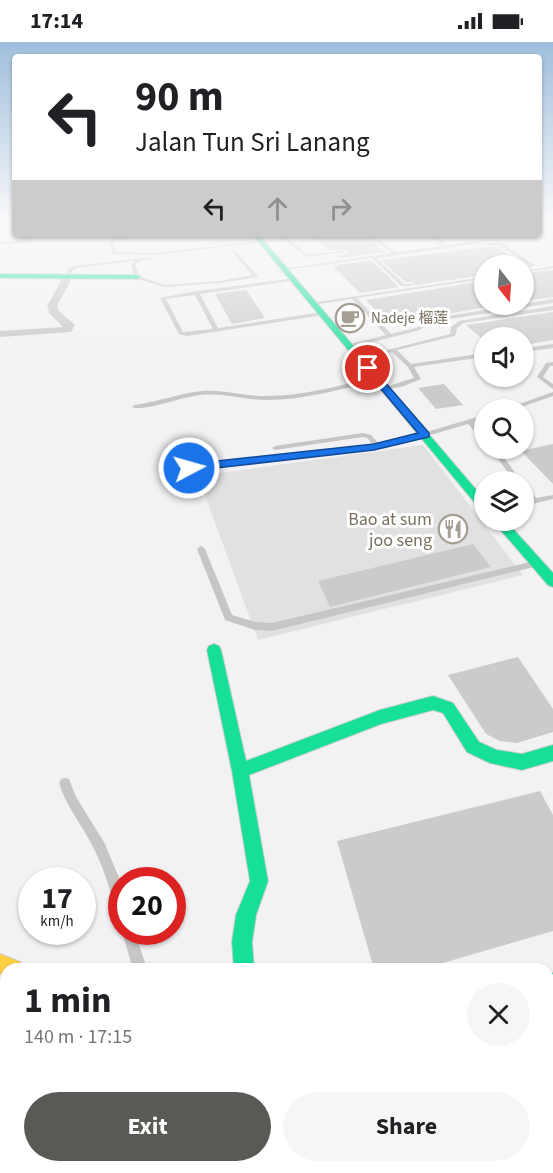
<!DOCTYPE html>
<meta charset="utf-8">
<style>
body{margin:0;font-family:"Source Sans 3","Noto Sans SC",sans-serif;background:#f6f6f6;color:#202124;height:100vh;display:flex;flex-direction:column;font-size:22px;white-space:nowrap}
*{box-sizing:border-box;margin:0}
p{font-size:20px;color:#757577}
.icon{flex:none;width:33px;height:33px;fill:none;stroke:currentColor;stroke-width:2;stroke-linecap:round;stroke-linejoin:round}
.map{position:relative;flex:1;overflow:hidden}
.drawer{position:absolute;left:0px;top:921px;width:554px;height:210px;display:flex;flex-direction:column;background:#fff;border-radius:18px 18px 0 0;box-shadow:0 2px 4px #0004}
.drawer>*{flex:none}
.hud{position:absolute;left:12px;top:12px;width:530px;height:183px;border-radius:6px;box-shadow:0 2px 4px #0004;background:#fff;color:#202124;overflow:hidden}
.needle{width:39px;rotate:163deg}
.controls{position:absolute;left:474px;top:213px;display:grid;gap:12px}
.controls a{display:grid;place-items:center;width:60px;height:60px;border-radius:50%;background:#fff;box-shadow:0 2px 4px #0004;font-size:30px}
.speed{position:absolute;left:18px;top:825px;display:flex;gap:12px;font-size:30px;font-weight:700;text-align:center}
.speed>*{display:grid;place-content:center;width:78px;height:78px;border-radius:50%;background:#fff;box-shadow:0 2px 4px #0004;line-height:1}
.speed small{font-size:15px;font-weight:400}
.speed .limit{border:9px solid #d22;background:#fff;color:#111}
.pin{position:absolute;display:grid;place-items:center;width:51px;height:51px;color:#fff;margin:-26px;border:3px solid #fff;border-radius:50%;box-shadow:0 2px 6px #0007}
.me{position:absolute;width:66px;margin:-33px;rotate:84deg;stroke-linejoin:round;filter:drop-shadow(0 0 4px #0008)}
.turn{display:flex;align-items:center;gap:21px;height:126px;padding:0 24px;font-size:27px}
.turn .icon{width:78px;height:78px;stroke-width:2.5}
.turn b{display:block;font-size:42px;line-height:51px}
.lanes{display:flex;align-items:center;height:57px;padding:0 24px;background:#0003;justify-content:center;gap:30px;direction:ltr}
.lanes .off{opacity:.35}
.round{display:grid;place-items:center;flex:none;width:63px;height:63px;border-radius:32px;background:#f6f6f6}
.summary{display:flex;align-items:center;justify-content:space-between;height:102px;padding:0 24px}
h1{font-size:36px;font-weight:700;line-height:45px}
.action{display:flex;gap:12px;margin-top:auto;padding:12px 24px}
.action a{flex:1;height:69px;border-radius:36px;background:#5b5956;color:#fff;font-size:24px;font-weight:700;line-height:69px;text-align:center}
.action a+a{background:#f6f6f6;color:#202124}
.status{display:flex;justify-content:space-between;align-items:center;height:42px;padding:0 30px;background:#fff;direction:ltr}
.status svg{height:16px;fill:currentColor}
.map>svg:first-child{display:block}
</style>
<div class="status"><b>17:14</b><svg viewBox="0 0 49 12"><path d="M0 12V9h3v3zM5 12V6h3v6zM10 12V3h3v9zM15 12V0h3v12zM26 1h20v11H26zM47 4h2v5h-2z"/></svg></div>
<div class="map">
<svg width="553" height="1131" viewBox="0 0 553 1131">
<rect width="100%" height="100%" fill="#f2f1f3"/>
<!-- built -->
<path fill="#e2e1e2" d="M423,403L523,533L258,598L198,434Z"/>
<!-- building -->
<path fill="#cccaca" d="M309,192H364L386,210L340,216L336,214L346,212L347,208H329Z
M485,205H497L524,223L484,224V233L415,243L413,240H405L381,218Z
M371,218L399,245L360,251L333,224Z
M553,228V255L524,259V231Z
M484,239V262H504L389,282L366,258Z
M246,248L265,276L232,282L215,252Z
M553,270V298L524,303V296H481L466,283Z
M444,342L463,363L436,367L418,346Z
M553,402V442L521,409Z
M473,502L491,525L330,565L318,539Z
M518,615L553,667V690L517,701L500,699L486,692L448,633Z
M540,749L553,773V889L422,927H374L337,799Z"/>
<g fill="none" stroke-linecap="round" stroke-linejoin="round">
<!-- fast casing -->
<g stroke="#d0cece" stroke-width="2">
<path id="fast" d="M252,192H258L484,457V468L480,467Z
M0,232L137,233L141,235L137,237L0,236Z
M492,478H505L553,531V545L548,543Z
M214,602L219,604L221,608L246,719L380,668L433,654L453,661L479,700L497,708L522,712L553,703V719L522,728L490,721L467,710L443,671L433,668L381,682L249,733L268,839L256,873L252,900L254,927H234L232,900L236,873L250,839L232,729L207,608L209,604Z
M553,931V951L548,952V932Z"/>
</g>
<!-- slow casing -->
<g stroke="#d0cece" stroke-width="2">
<path id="slow" d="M0,912L20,920L23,927H6V935L0,932Z
M326,1125H350L351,1131H327Z"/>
</g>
<!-- lane -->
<path fill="#c8c6c5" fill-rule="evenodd" d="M31,192H35L31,200L0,202V200L28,198Z
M147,192H162L119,197L113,200L116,210L156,211L262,199L264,200L156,213L114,212L112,211L109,200L118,195Z
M264,192H282L308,213L344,209L346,210L307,215L278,193L257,195L255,194Z
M366,192H371L396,210L443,204L428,192H433L448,203L494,197L496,198L448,206L376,216L404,242H413V243L411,244H401L372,216L286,228L284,227L392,211Z
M488,201H501L535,223L524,227V225L529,223L498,203H486Z
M234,208L257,233V235L220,241L164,245L135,236L131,223L135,219L75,226L72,229L70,235L66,234L68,227L74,224L150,215L152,217L140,219L135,223L139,234L164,243L220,239L252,233L232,209Z
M553,224V226L526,230L524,229Z
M484,235V237L357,256L391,292L416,286L428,277L553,257V261L430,280L420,288L349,306L346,304L347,303L386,293L352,257L313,263L310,261Z
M295,236H297V238L200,252L218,286L322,270L324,271V273L187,294L179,292L160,256L196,249H198ZM195,253L213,287L183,290L166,257Z
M553,264V268L463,281L457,286L455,294L397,308L411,322L484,311V315L414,325L421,337L404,344L385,348L382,346L414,336L408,325L392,310L359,318L356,316L450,292L451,285L459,279Z
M553,302V306L524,310V306Z
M553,320V324H550L543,335L553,342V347L537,335L546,321Z
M377,335L379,336V338C342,347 304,358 266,358C242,358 219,349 194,354C180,356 142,370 132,365L135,363C158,360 180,351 203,349C225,347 246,355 267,354C305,354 341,343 377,335Z
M553,350V354L513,368H502Z
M484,373V377L474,380L484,392V398L482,397L468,382L427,394L374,407L189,428L185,426L189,424L373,403L367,396L363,395L275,408L272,406L275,404L363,391L371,393L379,402L423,391Z
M490,406H497L522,440H515Z
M524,443H527L536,456L553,453V457L524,464V460L530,458L524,450Z
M201,504L205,507L232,573L255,580L272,581L534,519L538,522L534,525L272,589L255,588L225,578L197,507Z
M65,736L69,737L76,755L104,800L118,833L122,842V869L117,868C109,847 104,826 94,807C83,784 66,765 59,741L61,737Z
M122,890H135L147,927H133Z"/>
<!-- street -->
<path fill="#c8c6c5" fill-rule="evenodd" d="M65,232L73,234L57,264L59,269L75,283L71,290L0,295V289L63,285L50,272L47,264Z"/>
<!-- fast -->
<use href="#fast" fill="#16e098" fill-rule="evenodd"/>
<!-- slow -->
<use href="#slow" fill="#ffcf43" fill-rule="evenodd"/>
</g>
<!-- sky -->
<linearGradient id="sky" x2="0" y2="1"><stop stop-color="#9fbedc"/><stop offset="0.53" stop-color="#f9f9fa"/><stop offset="1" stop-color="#f9f9fa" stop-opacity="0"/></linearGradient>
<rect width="553" height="336" fill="url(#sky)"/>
<!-- route -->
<path fill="#1a73e8" stroke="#114b97" stroke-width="1.5" d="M365,324H371L429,391V395L374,408L189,429L184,426L189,422L374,402L418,391L365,328Z"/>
<!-- icons -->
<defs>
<g id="cafe-ring" transform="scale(1.5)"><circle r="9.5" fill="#fff" stroke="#a49e94" stroke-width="1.5"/><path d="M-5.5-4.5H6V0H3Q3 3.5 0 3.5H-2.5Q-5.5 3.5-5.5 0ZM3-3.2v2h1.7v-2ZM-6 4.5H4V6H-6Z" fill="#a49e94"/></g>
<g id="restaurant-ring" transform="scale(1.5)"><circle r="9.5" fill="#fff" stroke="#a49e94" stroke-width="1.5"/><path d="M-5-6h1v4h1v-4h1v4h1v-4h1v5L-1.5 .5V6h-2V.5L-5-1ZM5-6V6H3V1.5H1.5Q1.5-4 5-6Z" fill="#a49e94"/></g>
</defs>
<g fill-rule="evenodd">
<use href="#cafe-ring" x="350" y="276"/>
<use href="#restaurant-ring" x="453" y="487"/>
</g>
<g text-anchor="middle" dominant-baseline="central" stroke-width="6" stroke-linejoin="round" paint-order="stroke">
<!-- far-poi labels -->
<g font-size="15" fill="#7a7161" stroke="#fff" text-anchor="start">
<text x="371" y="276">Nadeje 榴莲</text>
</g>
<!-- poi labels -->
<g font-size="18" fill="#7a7161" stroke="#fff" text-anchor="end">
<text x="432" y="477">Bao at sum<tspan x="432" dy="21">joo seng</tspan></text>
</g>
</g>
</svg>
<div class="controls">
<a><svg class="needle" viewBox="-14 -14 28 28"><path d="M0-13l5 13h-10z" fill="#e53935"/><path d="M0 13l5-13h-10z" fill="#757577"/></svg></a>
<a><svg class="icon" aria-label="sound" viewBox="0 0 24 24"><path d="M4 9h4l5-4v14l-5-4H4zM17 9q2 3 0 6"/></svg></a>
<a><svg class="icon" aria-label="search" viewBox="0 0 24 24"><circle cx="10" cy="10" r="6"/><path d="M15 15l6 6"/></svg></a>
<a><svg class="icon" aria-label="layers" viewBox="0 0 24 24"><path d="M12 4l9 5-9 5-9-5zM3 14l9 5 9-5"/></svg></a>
</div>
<div class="speed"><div>17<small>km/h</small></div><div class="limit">20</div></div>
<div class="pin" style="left:368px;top:326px;background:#d93025"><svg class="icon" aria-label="arrive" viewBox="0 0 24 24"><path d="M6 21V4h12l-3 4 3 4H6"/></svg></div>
<svg class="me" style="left:189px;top:426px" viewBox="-20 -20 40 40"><circle r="17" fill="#1a73e8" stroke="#fff" stroke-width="3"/><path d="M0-11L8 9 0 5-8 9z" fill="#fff"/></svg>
<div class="hud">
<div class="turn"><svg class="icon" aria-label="left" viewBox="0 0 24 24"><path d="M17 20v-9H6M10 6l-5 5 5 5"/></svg><div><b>90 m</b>Jalan Tun Sri Lanang</div></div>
<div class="lanes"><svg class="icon" aria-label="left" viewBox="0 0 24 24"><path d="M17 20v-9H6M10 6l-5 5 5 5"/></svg><svg class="icon off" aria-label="ahead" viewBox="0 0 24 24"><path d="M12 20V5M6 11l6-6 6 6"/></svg><svg class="icon off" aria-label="right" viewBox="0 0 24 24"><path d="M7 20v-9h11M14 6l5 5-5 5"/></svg></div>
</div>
<section class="drawer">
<div class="summary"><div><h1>1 min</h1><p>140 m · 17:15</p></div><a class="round"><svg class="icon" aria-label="close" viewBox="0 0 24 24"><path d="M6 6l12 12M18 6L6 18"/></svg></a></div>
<div class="action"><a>Exit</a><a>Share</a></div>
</section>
</div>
